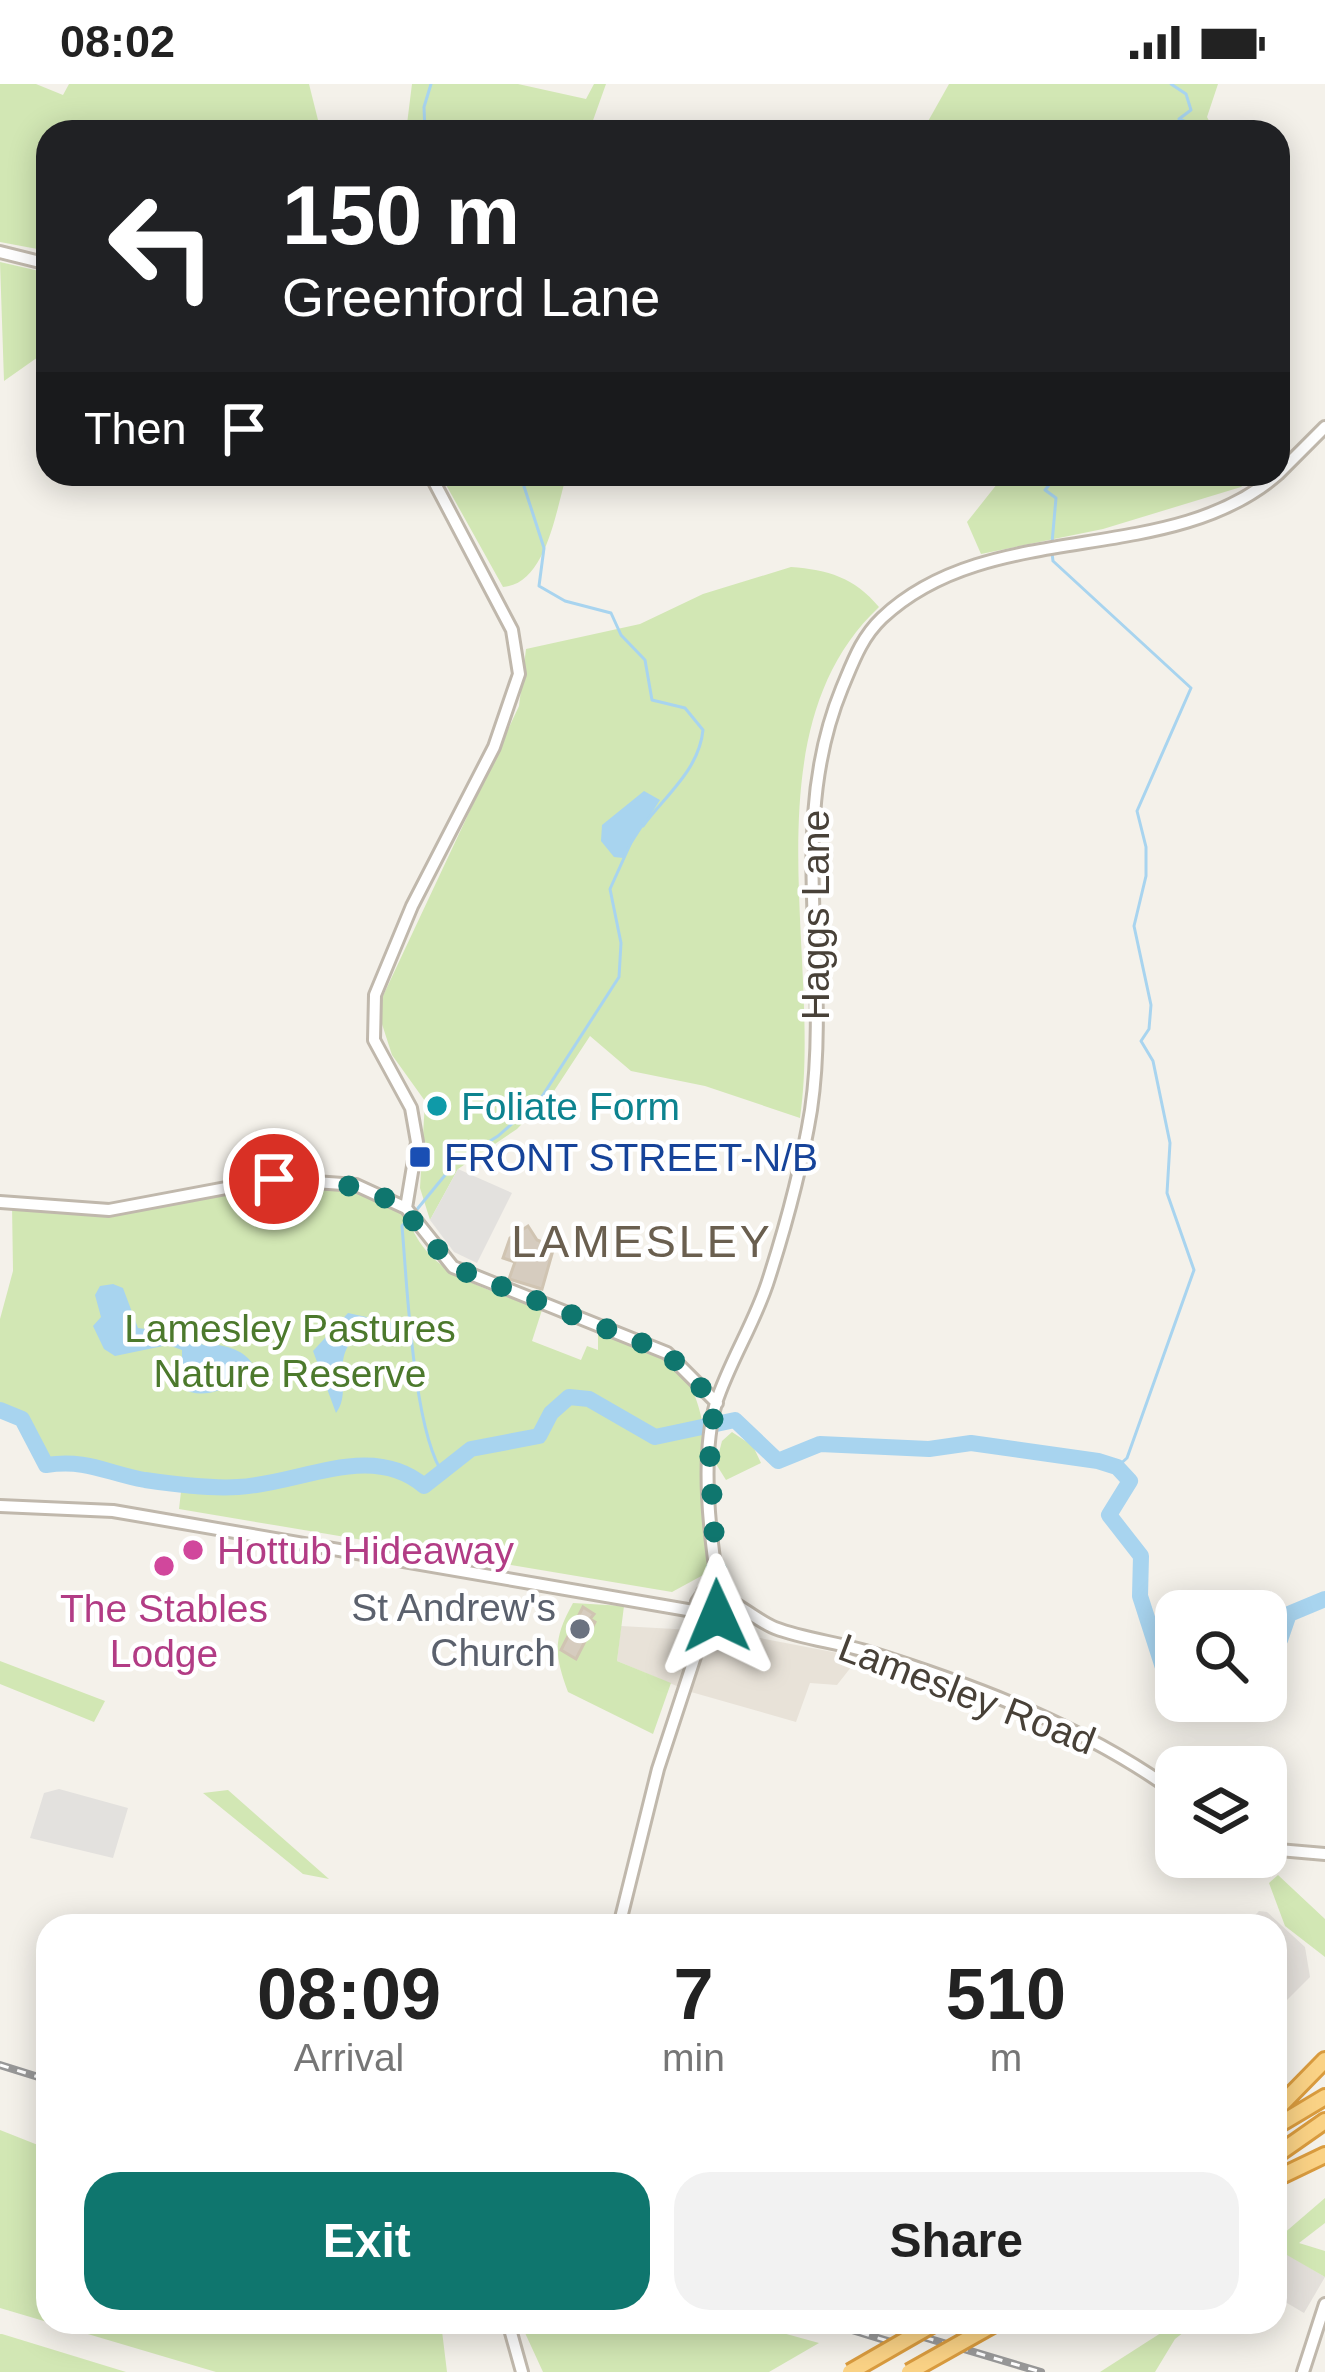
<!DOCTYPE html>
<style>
body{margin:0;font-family:Helvetica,sans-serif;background:#f2f2f2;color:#222;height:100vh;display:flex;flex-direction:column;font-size:45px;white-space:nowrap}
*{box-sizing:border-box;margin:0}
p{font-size:39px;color:#767676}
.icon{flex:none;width:66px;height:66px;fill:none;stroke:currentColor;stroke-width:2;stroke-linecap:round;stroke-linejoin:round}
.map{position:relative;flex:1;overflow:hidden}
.side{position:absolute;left:36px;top:1830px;width:1251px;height:420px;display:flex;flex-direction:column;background:#fff;border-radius:36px;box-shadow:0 6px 30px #0003}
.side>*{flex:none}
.guide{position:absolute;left:36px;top:36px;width:1254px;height:366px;border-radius:36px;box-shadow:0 6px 30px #0003;background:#202124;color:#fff;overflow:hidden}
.tools{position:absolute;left:1155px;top:1506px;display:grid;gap:24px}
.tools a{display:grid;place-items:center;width:132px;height:132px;border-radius:24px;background:#fff;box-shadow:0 6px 30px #0003;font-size:60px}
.pin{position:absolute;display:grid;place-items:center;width:102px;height:102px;color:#fff;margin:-51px;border:6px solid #fff;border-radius:50%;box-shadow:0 3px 12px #0007}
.me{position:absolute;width:132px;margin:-66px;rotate:359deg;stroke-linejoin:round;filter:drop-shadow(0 0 9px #0008)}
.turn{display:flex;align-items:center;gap:42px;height:252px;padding:0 48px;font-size:54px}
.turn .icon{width:156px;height:156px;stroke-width:2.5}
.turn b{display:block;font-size:84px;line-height:102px}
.then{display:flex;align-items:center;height:114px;padding:0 48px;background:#0003;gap:24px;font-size:45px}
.eta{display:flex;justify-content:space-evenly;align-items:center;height:204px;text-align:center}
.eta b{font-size:72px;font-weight:700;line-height:84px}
.primary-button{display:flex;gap:24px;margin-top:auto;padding:24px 48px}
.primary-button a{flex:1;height:138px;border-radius:36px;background:#0f766e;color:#fff;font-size:48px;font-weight:700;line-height:138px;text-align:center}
.primary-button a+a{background:#f2f2f2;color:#222}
.status{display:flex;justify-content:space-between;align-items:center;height:84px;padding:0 60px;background:#fff;direction:ltr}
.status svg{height:33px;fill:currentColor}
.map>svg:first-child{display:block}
</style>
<div class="status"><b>08:02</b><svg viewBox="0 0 49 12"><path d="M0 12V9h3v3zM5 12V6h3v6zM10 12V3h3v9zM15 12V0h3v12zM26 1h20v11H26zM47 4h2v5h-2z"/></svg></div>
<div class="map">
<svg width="1325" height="2288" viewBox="0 0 1325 2288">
<rect width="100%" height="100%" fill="#f4f1ea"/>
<!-- residential -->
<path fill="#e8e2d8" d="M621,1542L728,1548L859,1573L837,1601L810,1599L796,1638L691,1608L617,1577Z"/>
<!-- industrial -->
<path fill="#e4e0db" d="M1259,1827L1267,1828L1305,1863L1310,1893L1275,1928V1842H1245Z
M1287,2170L1325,2193L1304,2229L1275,2212V2180Z"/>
<!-- green -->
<path fill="#d2e7b4" d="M0,0H36L63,11L69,0H309L321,48H48V167L0,158Z
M412,0H518L586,15L594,0H606L591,42L604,48H406Z
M949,0H1218L1207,33L1215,48H922Z
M0,178L48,189V266L4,297Z
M440,390H567C556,424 547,500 503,503Z
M1005,390H1256L1241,403L1103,445L981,470L967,438Z
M791,483C828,486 854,493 879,523C746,648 823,875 800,1034L705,1002L631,987L590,952L554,1007L517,1045L458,1085L430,1136L420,1104L425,1017L392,971L381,937L382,914L519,622L526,565L640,540L703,510Z
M274,1095L335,1097L406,1124C419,1192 489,1204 542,1226L532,1257L581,1276L587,1262L598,1266V1245C620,1254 648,1261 667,1274C719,1310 706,1417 710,1475L705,1490L672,1508L179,1425L182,1399C134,1395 93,1374 46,1381L22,1335L0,1326V1235L13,1187L12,1120L109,1126Z
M732,1348L753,1362L761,1379L726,1396L716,1380L722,1357Z
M573,1519L624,1522L617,1577L671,1599L653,1650L568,1608C554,1570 553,1555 573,1519Z
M0,1577L105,1617L94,1638L0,1600Z
M228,1706L329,1795L303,1790L203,1709Z
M1278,1791L1325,1835V1873L1285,1842L1269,1799Z
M0,2046L48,2065V2238H422L442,2247L447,2288H216L0,2224Z
M1325,2114V2139L1299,2159L1325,2167V2193L1287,2171L1275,2179V2157Z
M520,2238H743L819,2259L769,2288H543Z
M1178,2238H1197L1175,2255L1155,2288H1100Z
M0,2250H2L126,2288H0Z"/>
<!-- parking -->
<path fill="#e3e1de" d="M458,1085L512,1109L477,1179L454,1168L430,1136Z
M59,1705L128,1724L113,1774L30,1754L44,1709Z"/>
<!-- water -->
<path fill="#a8d4ef" d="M644,707L660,716L623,774L614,773L601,757L602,741Z
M113,1200L123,1204L138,1244L194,1251L203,1261C224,1259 249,1266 256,1287C236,1300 205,1319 182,1304V1266L168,1261L115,1272L104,1265L93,1242L101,1233L95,1211L100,1202Z
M348,1229L399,1240L400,1247L395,1253L348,1262C335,1284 351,1309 336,1329L313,1267Z"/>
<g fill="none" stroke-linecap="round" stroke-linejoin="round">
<!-- stream -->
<path stroke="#a8d4ef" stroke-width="3" d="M1171,0L1186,10L1191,26L1179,35L1191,40L1193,48
M425,48L424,23L431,0
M520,390L544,464L539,502L565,517L611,529L621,551L645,576L652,616L685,624L703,646C699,686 665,712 643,742
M1047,390L1054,395L1045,406L1056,414L1052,459
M1052,469L1053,477L1191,604L1137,727L1146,763V792L1134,842L1151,921L1149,945L1141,957L1153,977L1170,1059L1167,1109L1194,1186L1127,1374L1117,1383
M414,1129L455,1079L498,1052L541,1014L619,893L621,859L610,805L633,754
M407,1136L402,1142C407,1198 413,1349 444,1391"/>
<!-- river -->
<path stroke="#a8d4ef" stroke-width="16" d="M0,1326L22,1335L46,1381C88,1375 106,1389 145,1396C173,1400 209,1405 238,1403C300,1400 371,1357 424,1402L471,1365L539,1352L551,1329L569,1313L589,1315L655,1353L735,1336L778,1377L820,1360L929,1365L971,1359L1098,1377L1117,1383L1130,1397L1109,1431L1141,1472L1140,1512L1168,1599H1176
M1266,1562L1280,1556L1289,1530L1325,1515"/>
</g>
<!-- building -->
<path fill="#d6ccbf" stroke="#d0c4b2" stroke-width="3" d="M528,1142L537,1156L554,1163L542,1205L509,1195L515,1178L503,1174L510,1154Z
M583,1523L594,1530L590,1535L595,1538L576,1575L561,1566Z"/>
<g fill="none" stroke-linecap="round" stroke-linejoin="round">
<!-- tertiary casing -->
<g stroke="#c0b8ac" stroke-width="16">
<path id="tertiary" d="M0,168L48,180
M1278,390L1325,343
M0,1118L109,1126L274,1095L356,1101L406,1124L453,1183L667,1269L717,1319
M406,1124L417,1058L411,1024L374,956L375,911L412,822L494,663L519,590L512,546L430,390
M0,1422L113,1427L699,1528
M706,1505L697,1518L703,1531L741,1529
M703,1508C721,1504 754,1536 775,1544C804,1555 835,1558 865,1567C974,1601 1084,1642 1176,1709
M719,1509C710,1453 700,1374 716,1319C730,1276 756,1237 769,1194C786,1141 802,1081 811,1026C832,885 785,742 842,604C853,578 861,554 882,534C990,432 1169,485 1278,390
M1266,1765L1325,1770
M619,1842L658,1685L708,1533
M508,2238L522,2288
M1303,2288L1325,2220"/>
</g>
<!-- trunk casing -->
<g stroke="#d99b3e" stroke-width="20">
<path id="trunk" d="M1275,2027L1325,1976
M1275,2043L1325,2013
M1275,2072L1325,2037
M1275,2095L1325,2071"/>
</g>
<!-- tertiary -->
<use href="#tertiary" stroke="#fff" stroke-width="10"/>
<!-- trunk -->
<use href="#trunk" stroke="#fad285" stroke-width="14"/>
<!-- rail casing -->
<g stroke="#989898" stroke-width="8">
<path id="rail" d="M0,1981L48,1996
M826,2238L891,2258
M873,2238L1041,2288"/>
</g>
<!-- rail -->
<use href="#rail" stroke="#fff" stroke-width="3" stroke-dasharray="9" stroke-linecap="butt"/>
<!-- trunk-bridge casing -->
<g stroke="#d99b3e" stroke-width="20" stroke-linecap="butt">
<path id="trunk-bridge" d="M850,2288L937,2238
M909,2288L998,2238"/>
</g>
<!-- trunk-bridge -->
<use href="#trunk-bridge" stroke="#fad285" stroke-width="14"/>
</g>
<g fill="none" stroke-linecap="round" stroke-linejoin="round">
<!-- route -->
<path stroke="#0f766e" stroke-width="21" stroke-dasharray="0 37.8" d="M274,1095L334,1097L397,1118L453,1183L667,1269L716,1319L709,1357L717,1501L724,1520L717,1532"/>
</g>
<!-- markers -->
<circle fill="#0f9aa8" stroke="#fff" stroke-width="4.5" cx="437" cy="1022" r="12"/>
<rect fill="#1a4fb4" stroke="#fff" stroke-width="4.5" x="408" y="1061" width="24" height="24" rx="6"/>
<g fill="#d1479c" stroke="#fff" stroke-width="4.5">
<circle cx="193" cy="1466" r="12"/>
<circle cx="164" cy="1482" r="12"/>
</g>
<circle fill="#6b7280" stroke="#fff" stroke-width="4.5" cx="580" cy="1545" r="12"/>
<g text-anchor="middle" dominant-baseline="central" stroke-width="9" stroke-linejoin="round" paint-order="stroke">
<!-- street labels -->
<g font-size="39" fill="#484138" stroke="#fff">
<text transform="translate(815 831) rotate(-90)">Haggs Lane</text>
<text transform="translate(967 1610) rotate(21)">Lamesley Road</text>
</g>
<!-- culture labels -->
<g font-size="39" fill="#0d838f" stroke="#fff" text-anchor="start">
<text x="461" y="1022">Foliate Form</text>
</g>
<!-- transit labels -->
<g font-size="39" fill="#164399" stroke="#fff" text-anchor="start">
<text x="444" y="1073">FRONT STREET-N/B</text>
</g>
<!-- park labels -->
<g font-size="39" fill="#4c792c" stroke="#fff">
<text x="290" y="1244">Lamesley Pastures<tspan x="290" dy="45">Nature Reserve</tspan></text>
</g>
<!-- hotel labels -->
<g font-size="39" fill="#b23c85" stroke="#fff" text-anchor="start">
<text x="217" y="1466">Hottub Hideaway</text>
<text x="164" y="1524" text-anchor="middle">The Stables<tspan x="164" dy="45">Lodge</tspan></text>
</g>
<!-- worship labels -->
<g font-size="39" fill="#5b616d" stroke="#fff" text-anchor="end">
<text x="556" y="1523">St Andrew's<tspan x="556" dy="45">Church</tspan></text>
</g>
<!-- quarter labels -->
<g font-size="45" letter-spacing="3" fill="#6a5f4f" stroke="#fff">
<text x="642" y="1157">LAMESLEY</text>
</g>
</g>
</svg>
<div class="tools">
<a><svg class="icon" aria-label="search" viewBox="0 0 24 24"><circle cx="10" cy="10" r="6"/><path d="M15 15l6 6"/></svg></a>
<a><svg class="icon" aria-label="layers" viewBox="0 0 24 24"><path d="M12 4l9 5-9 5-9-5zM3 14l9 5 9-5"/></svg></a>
</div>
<div class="pin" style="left:274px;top:1095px;background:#d93025"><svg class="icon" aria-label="arrive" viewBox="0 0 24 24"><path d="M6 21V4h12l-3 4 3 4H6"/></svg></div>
<svg class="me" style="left:717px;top:1532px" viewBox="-20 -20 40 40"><path d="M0-17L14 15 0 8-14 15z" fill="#0f766e" stroke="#fff" stroke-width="4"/></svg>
<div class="guide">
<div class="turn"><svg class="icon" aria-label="left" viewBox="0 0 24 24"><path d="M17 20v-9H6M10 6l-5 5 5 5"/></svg><div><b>150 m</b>Greenford Lane</div></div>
<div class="then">Then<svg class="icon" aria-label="arrive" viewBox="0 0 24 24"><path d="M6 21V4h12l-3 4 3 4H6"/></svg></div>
</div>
<section class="side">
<div class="eta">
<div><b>08:09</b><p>Arrival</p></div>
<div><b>7</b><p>min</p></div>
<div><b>510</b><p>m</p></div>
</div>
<div class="primary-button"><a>Exit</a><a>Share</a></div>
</section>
</div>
